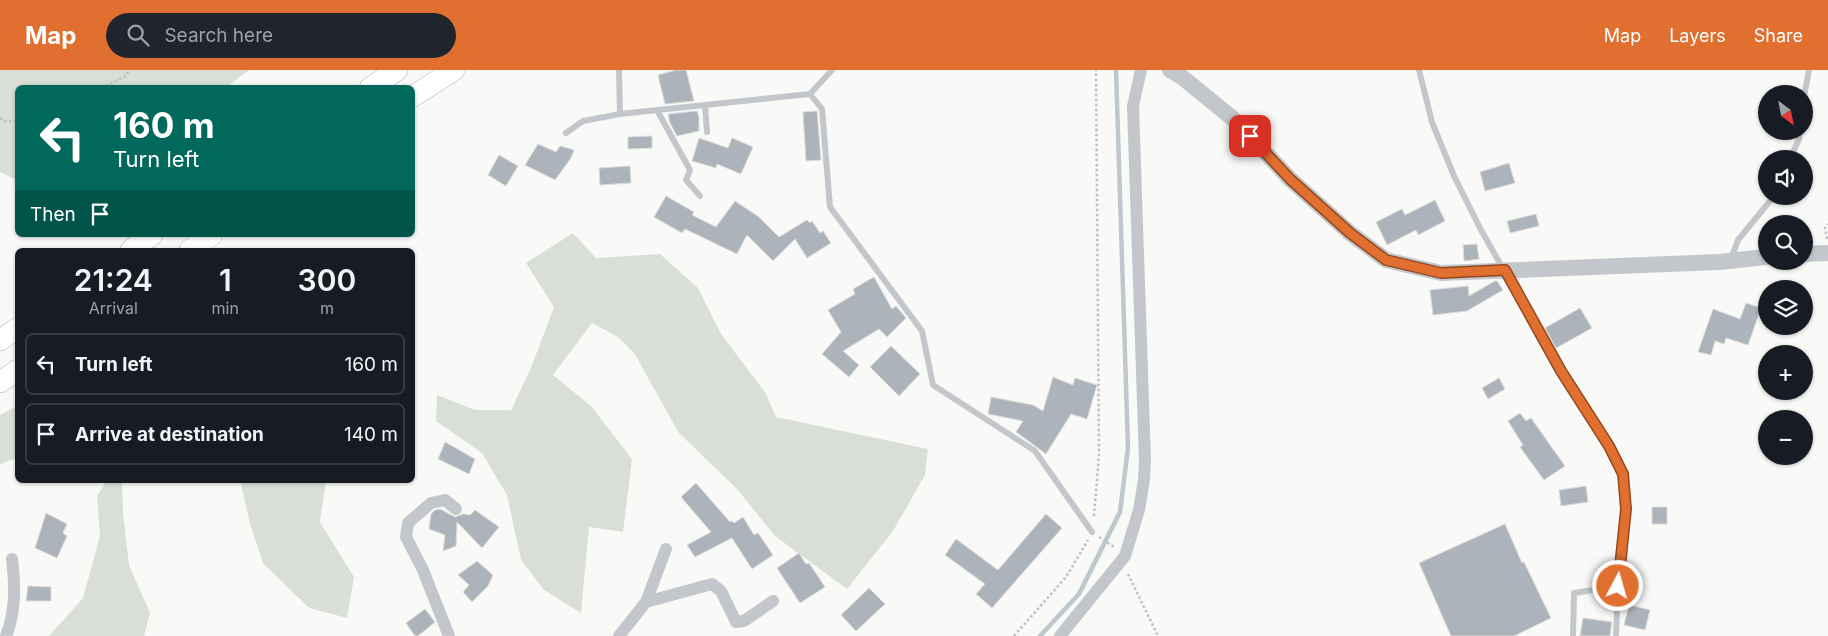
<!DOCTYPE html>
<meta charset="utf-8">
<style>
body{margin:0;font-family:Inter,sans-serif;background:#20242c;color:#f1f3f6;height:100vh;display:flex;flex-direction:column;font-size:19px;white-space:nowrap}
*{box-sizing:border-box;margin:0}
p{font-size:16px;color:#9ea1a6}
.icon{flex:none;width:28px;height:28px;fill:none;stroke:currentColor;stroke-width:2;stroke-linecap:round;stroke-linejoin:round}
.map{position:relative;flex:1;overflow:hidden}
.panel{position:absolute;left:15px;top:178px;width:400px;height:235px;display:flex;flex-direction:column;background:#171b24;border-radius:8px;box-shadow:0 1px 4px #0004}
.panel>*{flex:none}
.hud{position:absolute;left:15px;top:15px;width:400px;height:152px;border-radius:8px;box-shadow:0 1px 4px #0004;background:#00695c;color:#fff;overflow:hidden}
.needle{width:32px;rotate:148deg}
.controls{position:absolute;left:1758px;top:15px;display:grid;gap:10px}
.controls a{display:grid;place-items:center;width:55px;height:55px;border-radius:50%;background:#171b24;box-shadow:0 1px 4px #0004;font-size:25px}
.pin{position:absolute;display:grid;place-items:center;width:42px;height:42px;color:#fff;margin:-21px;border-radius:10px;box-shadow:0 2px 8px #0006}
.me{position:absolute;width:55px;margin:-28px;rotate:6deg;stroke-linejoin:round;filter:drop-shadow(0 0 4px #0008)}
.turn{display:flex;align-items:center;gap:18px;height:105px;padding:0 15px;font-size:22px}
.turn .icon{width:65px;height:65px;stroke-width:2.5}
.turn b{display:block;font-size:35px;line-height:42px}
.then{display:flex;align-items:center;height:48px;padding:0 15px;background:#0003;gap:10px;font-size:19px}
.eta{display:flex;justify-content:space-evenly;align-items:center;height:85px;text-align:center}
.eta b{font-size:30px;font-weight:600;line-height:35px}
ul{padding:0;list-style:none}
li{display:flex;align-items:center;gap:15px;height:62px;margin:0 10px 8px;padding:0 5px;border:2px solid #363941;border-radius:8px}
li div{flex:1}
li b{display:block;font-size:19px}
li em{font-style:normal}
header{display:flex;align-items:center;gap:30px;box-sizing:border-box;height:70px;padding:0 25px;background:#e17030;color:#fff}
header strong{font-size:24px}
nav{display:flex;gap:28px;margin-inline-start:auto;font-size:18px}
.search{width:350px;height:45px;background:#20242c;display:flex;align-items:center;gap:12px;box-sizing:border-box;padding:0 18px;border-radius:28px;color:#9ea1a6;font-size:19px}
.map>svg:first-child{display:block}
</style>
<header>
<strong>Map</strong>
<div class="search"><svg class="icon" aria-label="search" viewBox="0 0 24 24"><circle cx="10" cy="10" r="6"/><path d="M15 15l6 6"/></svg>Search here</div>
<nav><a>Map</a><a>Layers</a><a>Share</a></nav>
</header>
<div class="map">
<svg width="1828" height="566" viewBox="0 0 1828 566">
<rect width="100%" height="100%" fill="#f9faf8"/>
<!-- green -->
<path fill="#d9dfd7" d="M0,0H249L226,17L18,18L17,110L0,102Z
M573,163L596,188L660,184L698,218L721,264L765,322L776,347L928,379L925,405L893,461L847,519L775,466L737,419L679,363L634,283L618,267L592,253L553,305L591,336L632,389L623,462L589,457L581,543L544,520L521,490L507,425L482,383L436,351L437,325L475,340H511L531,298L554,237L526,193Z
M17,336V388L0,394V345Z
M107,410H122L123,443L129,495L150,543L144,566H49L83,528L100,466L97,426Z
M240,410H326L320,452L354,507L347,548L309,538L263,493L250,454Z"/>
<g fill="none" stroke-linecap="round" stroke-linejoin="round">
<!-- stream -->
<path stroke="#bec7cd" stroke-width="4.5" d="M1040,566L1079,524L1120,442L1128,378L1116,0"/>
</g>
<!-- building -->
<path fill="#acb3ba" stroke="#dbdcda" d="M676,0H686L694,31L665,34L658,5Z
M697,41L699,48V61L677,66L670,53L668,44Z
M817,41L821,90L806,91L803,42Z
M652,66V78L628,79V67Z
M699,68L728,78L732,68L753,77L741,104L717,94L716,98L692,91Z
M538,74L556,82L560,76L574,80L571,88L555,110L525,95Z
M499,85L518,96L506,116L488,105Z
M1509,93L1515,113L1485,121L1480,102Z
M630,96L631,113L600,115L599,98Z
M666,126L694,142L692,145L716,157L735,131L759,147L779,167L807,150L810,153L812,151L820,163L823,161L831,173L807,188L795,169L773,191L747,165L737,184L685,159L682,163L654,147Z
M1435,130L1445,151L1418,165L1416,160L1387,175L1376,152L1402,139L1405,145Z
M1536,144L1539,156L1510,163L1507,151Z
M1477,174L1479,189L1464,191L1463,175Z
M874,207L892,239L896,236L906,248L887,267L879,259L843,281L859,295L849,307L822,284L841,262L828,240L855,224L853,219Z
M1495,211H1497L1503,220L1467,241L1433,245L1430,220L1468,216L1469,226Z
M1746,233L1761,238L1748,275L1726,268L1724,274L1715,271L1711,285L1698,282L1713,239L1740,249Z
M1580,238L1592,258L1556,278L1545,258Z
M891,276L920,304L899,326L870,297Z
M1053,307L1073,315L1075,308L1097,315L1087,349L1071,344L1046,384L1016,362L1023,351L988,344L991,327L1033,335L1043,341Z
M1499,308L1505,319L1488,329L1482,318Z
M1520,343L1526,351L1531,348L1565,396L1544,410L1520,377L1523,375L1508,351Z
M445,372L475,389L469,404L438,389Z
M696,413L730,452L732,451L734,453L743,447L754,465L758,463L773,485L752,499L732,468L695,487L687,475L711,462L681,427Z
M1586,416L1588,432L1561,436L1559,420Z
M1652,437H1667V454H1652Z
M440,439L455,447L463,444L470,445L475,440L499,457L482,478L457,452L456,476L443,481L445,465L429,459L431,444L435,440Z
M46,443L67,454L63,463L67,466L57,488L35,478Z
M1046,444L1062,458L992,538L976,524L985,514L945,485L956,469L998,500Z
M1505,454L1522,493L1524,492L1551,548L1514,566H1451L1419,493Z
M799,483L806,494L809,493L825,517L800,533L777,498Z
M477,491L493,505L488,516L472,532L463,522L469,515L458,505Z
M28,516L51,517V531H26Z
M869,518L885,534L856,561L841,545Z
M1629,535L1650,540L1645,560L1624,555Z
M425,539L435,552L418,566H415L406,553Z
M1583,548L1612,552L1610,566H1580Z"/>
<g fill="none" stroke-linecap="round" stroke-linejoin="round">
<!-- trunk casing -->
<g stroke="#b7babe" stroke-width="22">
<path id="trunk" d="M370,18L397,0
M412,27L454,0
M131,180L152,165
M190,180L212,165
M0,270L18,258
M0,312L18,300"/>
</g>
<!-- path -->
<path stroke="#bdc0c3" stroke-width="2.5" stroke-dasharray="2.5 2.5" stroke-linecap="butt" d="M101,18L126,6L129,0
M0,48L5,51H18
M1827,169L1825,158L1828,154
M1094,446L1099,385L1096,0
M1099,467L1114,477
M1128,504L1158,566
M1014,566L1066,507L1088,470"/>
<!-- service -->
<path stroke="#c3c7cb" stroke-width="6" d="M619,0L620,44
M1419,0L1432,52L1454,106L1481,160L1561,301L1609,376L1623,404L1626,439L1618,516L1616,566
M810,24L822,39L830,137L922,261L933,315L1035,381L1092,462
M1804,27L1809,0
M705,35L707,62
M657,40L690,100L686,110L700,126
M566,63L583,51L620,44L810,24L832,0
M1790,89L1799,69L1800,61
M1731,189L1738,170L1774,126
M1573,566L1574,523L1618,516"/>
<!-- minor -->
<path stroke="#c3c7cb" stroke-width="12" d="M646,532L712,514L721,521L736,552L744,551L773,531
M6,566C16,541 15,515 12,489
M449,566L423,500L406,467L408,453L431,433L445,430L456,439
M619,566L646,532L666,479
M1060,566L1125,486L1139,440L1144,410L1145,390L1133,36L1141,0"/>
<!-- tertiary -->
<path stroke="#c3c7cb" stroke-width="16" d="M1170,0L1182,7L1237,52L1290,109L1350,163L1386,190L1441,203L1719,192L1766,187
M1804,184L1828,183"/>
<!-- trunk -->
<use href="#trunk" stroke="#fff" stroke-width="21"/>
</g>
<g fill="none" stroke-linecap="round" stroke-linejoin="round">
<!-- route casing -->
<g stroke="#92491f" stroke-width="12">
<path id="route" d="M1250,66L1290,109L1350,163L1386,190L1441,203L1505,200L1561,301L1609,376L1623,404L1626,439L1618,516"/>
</g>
<!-- route -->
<use href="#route" stroke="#e17030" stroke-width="9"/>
</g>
</svg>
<div class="controls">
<a><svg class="needle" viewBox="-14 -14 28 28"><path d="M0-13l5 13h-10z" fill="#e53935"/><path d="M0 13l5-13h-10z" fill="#9ea1a6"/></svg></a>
<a><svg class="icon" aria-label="sound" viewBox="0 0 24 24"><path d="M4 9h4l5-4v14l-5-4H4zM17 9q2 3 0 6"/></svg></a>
<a><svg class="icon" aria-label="search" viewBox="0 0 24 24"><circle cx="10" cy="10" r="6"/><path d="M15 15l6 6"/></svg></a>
<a><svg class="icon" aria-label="layers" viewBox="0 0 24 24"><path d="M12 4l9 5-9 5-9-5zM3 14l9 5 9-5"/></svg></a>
<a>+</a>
<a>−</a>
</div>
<div class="pin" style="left:1250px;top:66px;background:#d93025"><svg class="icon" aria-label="arrive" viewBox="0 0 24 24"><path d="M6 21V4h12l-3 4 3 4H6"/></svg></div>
<svg class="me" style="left:1618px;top:516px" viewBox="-20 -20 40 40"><circle r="17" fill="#e17030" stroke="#fff" stroke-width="3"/><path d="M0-11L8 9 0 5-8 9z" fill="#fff"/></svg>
<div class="hud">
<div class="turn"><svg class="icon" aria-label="left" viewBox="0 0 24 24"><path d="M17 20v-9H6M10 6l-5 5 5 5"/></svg><div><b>160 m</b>Turn left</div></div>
<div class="then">Then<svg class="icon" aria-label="arrive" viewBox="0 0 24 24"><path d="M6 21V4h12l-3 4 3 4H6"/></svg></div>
</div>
<section class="panel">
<div class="eta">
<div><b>21:24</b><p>Arrival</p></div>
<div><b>1</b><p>min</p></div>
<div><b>300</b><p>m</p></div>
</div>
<ul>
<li><svg class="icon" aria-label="left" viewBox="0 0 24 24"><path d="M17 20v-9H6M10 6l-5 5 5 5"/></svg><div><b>Turn left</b></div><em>160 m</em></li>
<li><svg class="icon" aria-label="arrive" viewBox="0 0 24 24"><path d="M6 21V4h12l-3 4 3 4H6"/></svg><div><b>Arrive at destination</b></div><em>140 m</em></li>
</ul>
</section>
</div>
